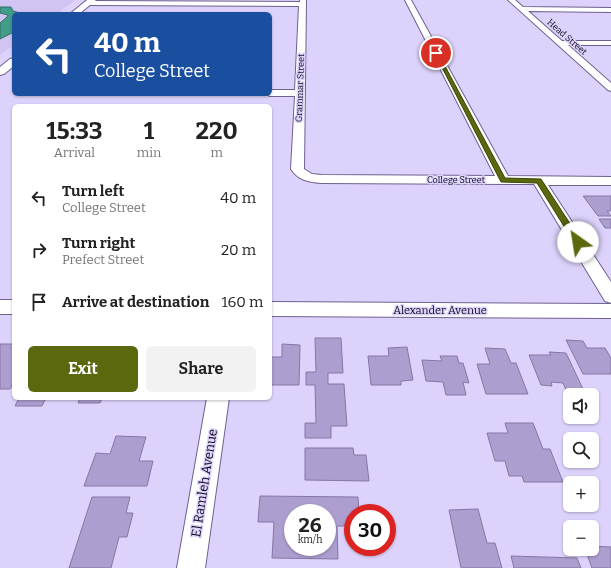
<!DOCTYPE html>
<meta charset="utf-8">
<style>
body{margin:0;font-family:Bitter,serif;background:#f2f2f2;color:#222;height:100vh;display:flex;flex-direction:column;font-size:15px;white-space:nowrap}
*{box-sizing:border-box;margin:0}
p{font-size:13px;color:#767676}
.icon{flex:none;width:22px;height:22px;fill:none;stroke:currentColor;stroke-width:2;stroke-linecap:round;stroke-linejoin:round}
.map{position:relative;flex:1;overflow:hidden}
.details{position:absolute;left:12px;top:104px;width:260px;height:296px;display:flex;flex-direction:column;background:#fff;border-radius:6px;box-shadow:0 1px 3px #0004}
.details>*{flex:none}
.guide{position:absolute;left:12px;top:12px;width:260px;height:84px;border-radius:6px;box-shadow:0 1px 3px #0004;background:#1a4fa0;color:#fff;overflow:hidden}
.fabs{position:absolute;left:563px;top:388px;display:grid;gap:8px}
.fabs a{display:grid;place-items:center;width:36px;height:36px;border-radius:6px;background:#fff;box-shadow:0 1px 3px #0004;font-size:20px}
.speed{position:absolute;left:284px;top:504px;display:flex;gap:8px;font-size:20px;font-weight:700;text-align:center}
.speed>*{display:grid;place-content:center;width:52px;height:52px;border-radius:50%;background:#fff;box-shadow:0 1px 3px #0004;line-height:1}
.speed small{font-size:10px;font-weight:400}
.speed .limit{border:6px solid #d22;background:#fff;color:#111}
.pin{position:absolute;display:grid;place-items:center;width:34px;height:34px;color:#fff;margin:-17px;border:2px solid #fff;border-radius:50%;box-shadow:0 1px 4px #0007}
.me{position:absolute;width:44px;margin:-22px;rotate:328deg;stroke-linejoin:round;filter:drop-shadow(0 0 3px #0008)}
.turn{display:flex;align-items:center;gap:14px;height:84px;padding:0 16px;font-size:18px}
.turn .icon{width:52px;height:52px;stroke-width:2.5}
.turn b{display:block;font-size:28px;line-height:34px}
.eta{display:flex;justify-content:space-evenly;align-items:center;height:68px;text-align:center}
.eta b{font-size:24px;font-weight:700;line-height:28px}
.button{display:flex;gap:8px;margin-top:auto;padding:8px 16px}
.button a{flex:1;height:46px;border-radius:6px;background:#5c680e;color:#fff;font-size:16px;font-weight:700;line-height:46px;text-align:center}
.button a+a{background:#f2f2f2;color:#222}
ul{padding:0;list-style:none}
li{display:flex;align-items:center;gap:12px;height:52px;padding:0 16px}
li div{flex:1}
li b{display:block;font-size:15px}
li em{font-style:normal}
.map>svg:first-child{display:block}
</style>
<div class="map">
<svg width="611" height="568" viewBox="0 0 611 568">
<rect width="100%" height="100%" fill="#ddd2fb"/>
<!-- built -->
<path fill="#d1c4f2" d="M0,0H75L56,14H14V45L0,55Z"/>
<!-- water -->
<path fill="#419c8a" stroke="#327069" d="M0,7H11L13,11L23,14H14V32L0,39V23L7,17L8,15L0,13Z"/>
<!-- building -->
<path fill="#ac9ecf" stroke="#8577a5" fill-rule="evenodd" d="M583,196H611V211H607L611,216H598Z
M599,219H611V228H605Z
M315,338H341L343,373H328V384H344L347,426H331V438H305V423H316L315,385H306V372H316Z
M566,340L583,341L587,348H605L611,358V374H583Z
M0,344H14V382L10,389H0Z
M282,344L300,345L299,385H270V357H282Z
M407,347L413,380L401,381V385H371L368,356H389L388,348Z
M485,348L505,349L511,363H516L528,394H486L477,364H490Z
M549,352L566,353L584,391L566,390L563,383L551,382L552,386L541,385L529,355H551Z
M440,356H457L459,363H463L469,383L463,382L466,395H446L443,382L426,381L422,360L442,361Z
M19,398H46L42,406H15Z
M80,398H102L100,403H78Z
M505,423H533L543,449H550L563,482H524L522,476H509L505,461H495L487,433H508Z
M116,436L146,437L139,461H153L147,486H84L96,453L110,454Z
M305,448H353L354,455H366L369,481L305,480Z
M260,496L358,497L359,513H353V526H337L338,559L272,558L274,522H258ZM293,513H327V547H293Z
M92,497H130L126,513H133L127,537H119L111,568H69Z
M478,509L487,543H495L502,568H461L449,510Z
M592,546L611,547V568H592L585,549H592Z
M511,556L577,558L581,568H514Z"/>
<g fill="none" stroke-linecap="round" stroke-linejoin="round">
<!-- minor casing -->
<g stroke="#6f618e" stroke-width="2">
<path id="minor" d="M300,0H306L304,169L312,174L321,175L495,176L405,0H411L508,176L611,177V185H548L611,282V303L605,301L534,184L321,183C308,182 298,180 291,169L295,96H270L266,94H270V90H295L299,6L89,5L86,3L89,1L300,2Z
M508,0H515L523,7L611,8V12L528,11L562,41H611V45H568L611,83V91L608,90Z
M0,300H14V314H0Z
M270,302L611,304V318L270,316Z
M207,398H229L205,568H177Z"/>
</g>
<!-- tertiary casing -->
<g stroke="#6f618e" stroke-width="2">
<path id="tertiary" d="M87,0H96L79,14H70Z
M14,58V66L4,74L0,75V67L10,59Z"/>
</g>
<!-- minor -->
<use href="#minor" fill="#fff" fill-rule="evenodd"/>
<!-- tertiary -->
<use href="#tertiary" fill="#fff" fill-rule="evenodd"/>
</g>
<!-- route -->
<path fill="#5c680e" stroke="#3c4409" d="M434,52L438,53L505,178L541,179L582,242L581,244H575L537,183L501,182Z"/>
<g text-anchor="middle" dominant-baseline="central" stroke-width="3" stroke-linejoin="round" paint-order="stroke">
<!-- far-street labels -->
<g font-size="9" fill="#0f0a1b" stroke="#ddd2fb">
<text transform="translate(567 37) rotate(41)">Head Street</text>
<text transform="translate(300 88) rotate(-88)">Grammar Street</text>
<text x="456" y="180">College Street</text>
</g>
<!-- street labels -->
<g font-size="11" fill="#0f0a1b" stroke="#ddd2fb">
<text x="440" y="310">Alexander Avenue</text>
</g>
<!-- near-street labels -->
<g font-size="13" fill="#0f0a1b" stroke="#ddd2fb">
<text transform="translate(204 483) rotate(-81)">El Ramleh Avenue</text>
</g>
</g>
</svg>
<div class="fabs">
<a><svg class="icon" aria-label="sound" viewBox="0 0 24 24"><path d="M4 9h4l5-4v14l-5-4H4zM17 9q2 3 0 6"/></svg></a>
<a><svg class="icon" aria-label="search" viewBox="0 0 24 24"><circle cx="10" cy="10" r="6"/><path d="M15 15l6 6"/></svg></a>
<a>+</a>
<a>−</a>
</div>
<div class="speed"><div>26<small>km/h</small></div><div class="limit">30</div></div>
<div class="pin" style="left:436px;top:53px;background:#d93025"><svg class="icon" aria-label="arrive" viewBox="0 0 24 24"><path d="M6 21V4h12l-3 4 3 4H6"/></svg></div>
<svg class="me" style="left:578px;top:242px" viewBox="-20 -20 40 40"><circle r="19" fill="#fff"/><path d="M0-13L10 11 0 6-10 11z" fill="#5c680e"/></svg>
<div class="guide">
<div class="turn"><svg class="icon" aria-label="left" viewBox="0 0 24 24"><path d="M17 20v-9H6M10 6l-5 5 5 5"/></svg><div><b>40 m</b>College Street</div></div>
</div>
<section class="details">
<div class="eta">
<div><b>15:33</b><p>Arrival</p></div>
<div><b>1</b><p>min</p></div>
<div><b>220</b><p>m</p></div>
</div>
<ul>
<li><svg class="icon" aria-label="left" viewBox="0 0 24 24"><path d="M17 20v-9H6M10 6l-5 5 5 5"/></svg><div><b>Turn left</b><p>College Street</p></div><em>40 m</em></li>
<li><svg class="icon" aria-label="right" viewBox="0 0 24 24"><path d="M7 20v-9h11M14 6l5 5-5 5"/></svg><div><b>Turn right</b><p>Prefect Street</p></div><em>20 m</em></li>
<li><svg class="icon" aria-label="arrive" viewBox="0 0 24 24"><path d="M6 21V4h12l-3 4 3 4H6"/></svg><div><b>Arrive at destination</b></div><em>160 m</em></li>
</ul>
<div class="button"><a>Exit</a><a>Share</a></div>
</section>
</div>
